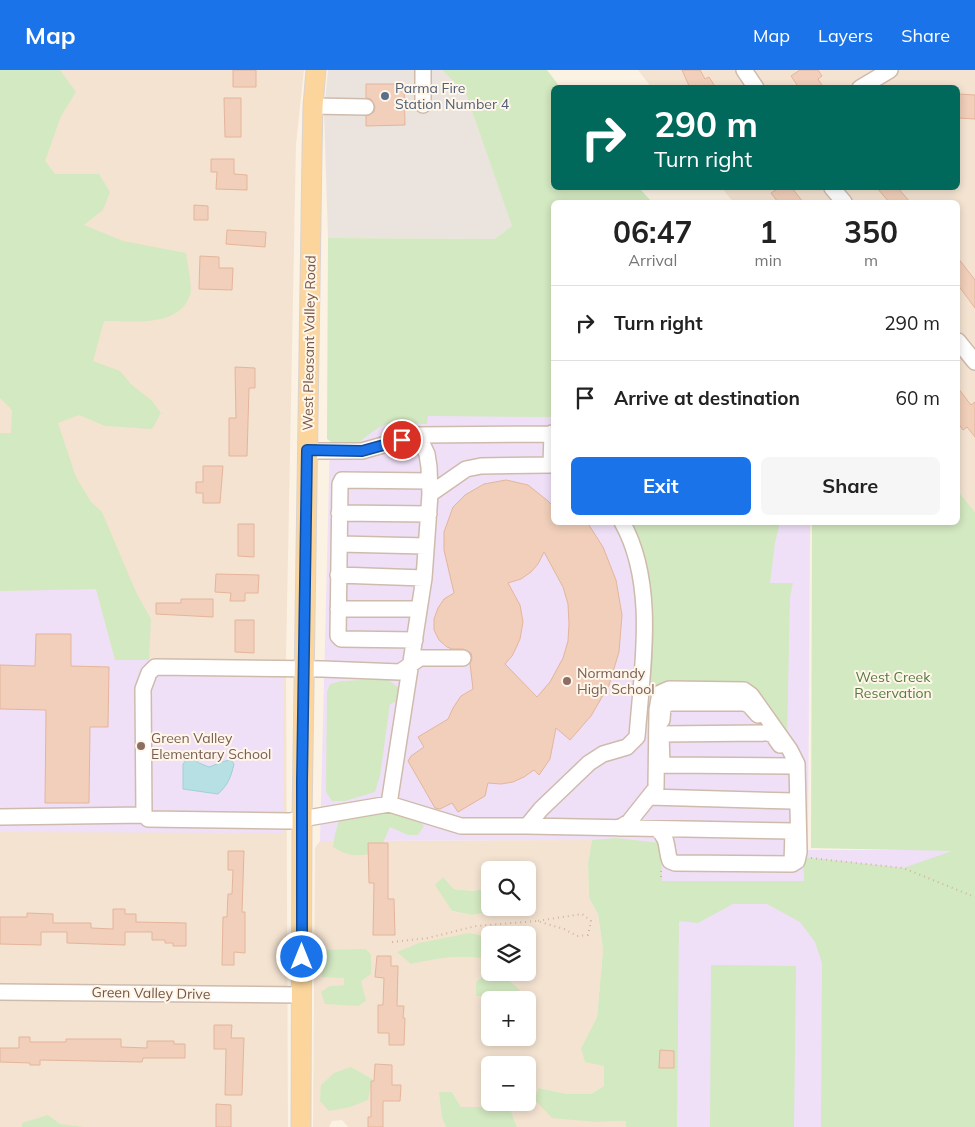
<!DOCTYPE html>
<meta charset="utf-8">
<style>
body{margin:0;font-family:Mulish,sans-serif;background:#f6f6f6;color:#222;height:100vh;display:flex;flex-direction:column;font-size:19px;white-space:nowrap}
*{box-sizing:border-box;margin:0}
p{font-size:16px;color:#767676}
.icon{flex:none;width:28px;height:28px;fill:none;stroke:currentColor;stroke-width:2;stroke-linecap:round;stroke-linejoin:round}
.map{position:relative;flex:1;overflow:hidden}
.details{position:absolute;left:551px;top:130px;width:409px;height:325px;display:flex;flex-direction:column;background:#fff;border-radius:8px;box-shadow:0 2px 8px #0003}
.details>*{flex:none}
.top-card{position:absolute;left:551px;top:15px;width:409px;height:105px;border-radius:8px;box-shadow:0 2px 8px #0003;background:#00695c;color:#fff;overflow:hidden}
.tools{position:absolute;left:481px;top:791px;display:grid;gap:10px}
.tools a{display:grid;place-items:center;width:55px;height:55px;border-radius:8px;background:#fff;box-shadow:0 2px 8px #0003;font-size:25px}
.pin{position:absolute;display:grid;place-items:center;width:42px;height:42px;color:#fff;margin:-21px;border:2px solid #fff;border-radius:50%;box-shadow:0 1px 5px #0007}
.me{position:absolute;width:55px;margin:-28px;rotate:0deg;stroke-linejoin:round;filter:drop-shadow(0 0 4px #0008)}
.turn{display:flex;align-items:center;gap:18px;height:105px;padding:0 20px;font-size:22px}
.turn .icon{width:65px;height:65px;stroke-width:2.5}
.turn b{display:block;font-size:35px;line-height:42px}
.eta{display:flex;justify-content:space-evenly;align-items:center;height:85px;text-align:center}
.eta b{font-size:30px;font-weight:700;line-height:35px}
.cta{display:flex;gap:10px;margin-top:auto;padding:10px 20px}
.cta a{flex:1;height:58px;border-radius:8px;background:#1a73e8;color:#fff;font-size:20px;font-weight:700;line-height:58px;text-align:center}
.cta a+a{background:#f6f6f6;color:#222}
ul{padding:0;list-style:none}
li{display:flex;align-items:center;gap:15px;height:75px;padding:0 20px;border-top:1px solid #e0e0e0}
li div{flex:1}
li b{display:block;font-size:19px}
li em{font-style:normal}
header{display:flex;align-items:center;gap:30px;box-sizing:border-box;height:70px;padding:0 25px;background:#1a73e8;color:#fff}
header strong{font-size:24px}
nav{display:flex;gap:28px;margin-inline-start:auto;font-size:18px}
.map>svg:first-child{display:block}
</style>
<header>
<strong>Map</strong>
<nav><a>Map</a><a>Layers</a><a>Share</a></nav>
</header>
<div class="map">
<svg width="975" height="1057" viewBox="0 0 975 1057">
<rect width="100%" height="100%" fill="#fcf2e3"/>
<!-- residential -->
<path fill="#f4e3d1" fill-rule="evenodd" d="M0,0H304L296,74L286,590L288,1057H0Z
M638,0H975V442L958,421V132H733L722,118H958V18L651,17Z
M592,770L588,793L589,828L598,844L603,880L597,947L581,978L604,996V1016L591,1024H567L539,1018L597,1052L626,1051V1057H517L511,1041L486,1037H461L452,1022L442,1048L446,1057H348L342,1050L332,1051L329,1057H313L315,778L320,771ZM490,800H528V829L531,832L534,843L504,846L489,842L472,845L452,841L447,832L443,807L454,819L473,821L490,818ZM490,865H528V902L500,903L519,919L525,930H528V968H490V930H501L497,927L488,903L489,889L471,885L430,889L411,894L483,866L490,871ZM324,880H336L358,936L330,916L344,915V908ZM490,995H528V1032H490Z"/>
<!-- industrial -->
<path fill="#ebe4de" d="M328,0H442L466,24L513,157L495,169L328,168L324,42Z"/>
<!-- education -->
<path fill="#efe0f8" d="M334,209L554,322V452L810,453L808,780H953L954,1057H649L592,770L320,771Z
M96,519L115,590H283V763L0,762V521Z"/>
<!-- green -->
<path fill="#d3e9c1" d="M0,0H60L76,22L61,46L45,91L55,104H99L110,122L103,140L84,155L123,171L186,183C187,191 193,219 190,225C179,258 132,251 104,251L93,291L120,301L131,314L152,331L161,343L152,359L105,356L79,345L58,353L76,407L91,432L102,442L136,522L151,549L149,590H115L96,519L0,521V363H11L12,340L0,328Z
M442,0H547L560,17L554,18V118H639L652,132H554V347L428,346L427,354C416,354 393,352 384,355C361,365 355,389 327,369L328,168L495,169L512,156L466,24Z
M958,421L975,442V1057H821L822,893L815,872L800,852L767,834H733L698,853L679,851L677,1057H626V1051L597,1052L552,1048L534,1029L539,1018L567,1024H591L604,1016V996L585,992L581,978L597,947L603,880L598,844L589,828L588,793L592,770L616,768L661,773L662,811H804L803,787L903,798L952,781L811,778L812,453L958,452Z
M629,453H780L775,473L770,513H793L790,527L787,669L751,616H653L648,614V503L637,469Z
M387,609L399,618L400,630L390,634L380,706L375,722L345,731H332L326,722L327,622L330,614L341,611Z
M390,740L413,744L424,756L418,765H408L390,757L379,782C359,786 351,788 333,777L335,764L340,747Z
M443,807L454,819L473,821L490,818V838H528V829L531,832L534,843L504,846L489,842L472,845L452,841L435,815Z
M469,863L483,866L490,871V902L500,903L519,919L525,930H501L497,927L476,926V912L488,903V889C463,884 436,888 411,894L397,882L419,873Z
M366,879L371,885V904L361,911L366,931L358,936L325,934L321,922L330,916L344,915V908L322,907L324,880Z
M711,895L796,896L794,1057H710Z
M351,997L372,1009L368,1030L350,1037L329,1041L320,1031L321,1015L334,1003Z
M439,1022H452L461,1037H486L511,1041L517,1057H446L442,1048Z
M48,1045L60,1054L84,1057H22V1053Z"/>
<!-- water -->
<path fill="#b7e0e5" stroke="#9ed0d7" d="M192,687L199,693L209,697L225,691L231,690L234,694C231,707 228,715 218,724L183,719V694L187,689Z"/>
<!-- building -->
<path fill="#f1cfba" stroke="#e4b59b" fill-rule="evenodd" d="M233,0H256V17H233Z
M682,0H700L705,9L709,7L716,18H690Z
M800,0H818L822,6L818,9L824,18H799L791,6Z
M366,14H404L405,55L366,56V46L374,42L375,37L371,29L366,28Z
M958,24L975,25V49L958,48Z
M224,28H241V67H225Z
M211,89H234V104L247,105V120L216,119L217,102H211Z
M779,118H792L803,132H778L771,123Z
M877,118H898L910,132H889Z
M194,135L208,136V150H194Z
M227,160L266,162L265,177L226,174Z
M200,186L219,187V198H233L232,220L199,219Z
M958,188L975,210V238L958,215Z
M235,297L255,298V318H249L247,386H229V348H236Z
M958,318L971,335L975,332V367L967,357L963,360L958,353Z
M203,396H223L220,433H203V423H196V412H203Z
M506,410L528,415L548,431L554,437V452H587L603,477L616,510L622,545L619,582L609,615L591,646L570,670L556,658L550,689L539,705L534,700L524,707L513,712L501,714L488,713L485,726L458,742L452,733L440,739L435,738L408,691L411,686L424,677L418,667L448,649L453,638L461,626L473,619L470,594L472,588L471,583L463,579H452L447,577L439,570L434,560V549L438,538L444,529L454,523L444,480V462L453,437L465,425L484,414ZM544,482L563,517L568,534L569,554L568,571L563,588L550,612L537,627L505,594L512,586L516,578L520,569L523,552L520,535L508,513L521,509L531,502L538,494Z
M238,454H254V487L238,486Z
M216,504L259,505L258,523H245V531H230L231,523L215,522Z
M181,529H213V547L156,544V533H181Z
M235,550H254V583L235,582Z
M36,564H71V596L109,597L108,657H90L89,733H45L46,640L0,639V595L35,596Z
M368,773H388V829H394L395,865H373L374,813H369Z
M228,781H244L242,842H245V883L234,882V895H222L223,847H227L228,824H232L233,800H228Z
M113,839H125V844H136V852L186,853V876H173V873H165V870H152V862H125V875L67,873V862H41V875L0,874V847H27V843L53,844V853H91V858L113,859Z
M377,886H391V896H398L397,936H404L403,948H405L404,975H389V963H378V935H383L384,908L375,907Z
M214,955H232L231,968H244L242,1025H225L226,979H214Z
M19,967H30V972H66V969H121V977L147,978V971H174V974H185V988H143L142,992L40,990V995H30V993L0,992V978H19Z
M660,980L674,981V998H659Z
M375,994L392,995V1015H401L400,1031H383V1057H368V1047H371V1011H374Z
M216,1034L231,1035V1057H216Z"/>
<g fill="none" stroke-linecap="round" stroke-linejoin="round">
<!-- minor casing -->
<g stroke="#cfbbac" stroke-width="18">
<path id="minor" d="M423,0V35
M744,0L756,18
M860,18L890,0
M313,36L366,37
M832,118L844,132
M958,271L975,292
M307,381H362L418,365L554,364
M430,424L466,399L481,396L551,395L552,363
M339,443L429,444
M339,474L426,476
M338,505L424,508
M338,539H419
M415,570L341,569L338,566L340,414L342,410L430,411
M463,588H420L400,602L323,599L155,597L149,603L143,619L144,745L148,749L290,751L389,734L461,756H527L793,761L792,794
M662,650L663,636L670,633H744L749,635L758,645
M780,675L773,665L768,663L661,664L662,695L791,696
M649,727L793,731
M389,734L424,508L430,424L429,397L427,384L418,365
M0,747L144,745
M527,756L541,739L589,693L603,684L627,677L637,667C642,599 657,514 622,452
M619,758L629,752L656,718L657,640L660,623L669,619L744,620L751,625L790,680L797,694L799,782L797,791L792,794L675,793L670,791C665,778 670,770 657,759
M0,922L302,925"/>
</g>
<!-- major casing -->
<g stroke="#dbd3d0" stroke-width="21">
<path id="major" d="M301,1057L302,750L312,83L313,36L316,0"/>
</g>
<!-- path -->
<path stroke="#d6b29e" stroke-width="2" stroke-dasharray="1 4" stroke-linecap="butt" d="M811,788L903,798L975,827
M661,801V811
M392,872L428,868L476,856L537,851L564,859L577,866L588,865L591,851L582,844L537,851"/>
<!-- minor -->
<use href="#minor" stroke="#fff" stroke-width="15"/>
<!-- major -->
<use href="#major" stroke="#fbd59b" stroke-width="19"/>
</g>
<g fill="none" stroke-linecap="round" stroke-linejoin="round">
<!-- route casing -->
<g stroke="#114b97" stroke-width="12">
<path id="route" d="M302,887V712L307,380L362,381L402,370"/>
</g>
<!-- route -->
<use href="#route" stroke="#1a73e8" stroke-width="9"/>
</g>
<!-- markers -->
<circle fill="#5c6f8a" stroke="#fff6e9" stroke-width="2" cx="385" cy="26" r="5"/>
<g fill="#8d6e63" stroke="#fff6e9" stroke-width="2">
<circle cx="567" cy="611" r="5"/>
<circle cx="141" cy="676" r="5"/>
</g>
<g text-anchor="middle" dominant-baseline="central" stroke-width="4" stroke-linejoin="round" paint-order="stroke">
<!-- service labels -->
<g font-size="14" fill="#4e5e75" stroke="#fff6e9" text-anchor="start">
<text x="395" y="18">Parma Fire<tspan x="395" dy="16">Station Number 4</tspan></text>
</g>
<!-- street labels -->
<g font-size="14" fill="#745749" stroke="#fff6e9">
<text transform="translate(309 273) rotate(-89)">West Pleasant Valley Road</text>
<text transform="translate(151 923) rotate(1)">Green Valley Drive</text>
</g>
<!-- education labels -->
<g font-size="14" fill="#785e54" stroke="#fff6e9" text-anchor="start">
<text x="577" y="603">Normandy<tspan x="577" dy="16">High School</tspan></text>
<text x="151" y="668">Green Valley<tspan x="151" dy="16">Elementary School</tspan></text>
</g>
<!-- park labels -->
<g font-size="14" fill="#547a41" stroke="#fff6e9">
<text x="893" y="607">West Creek<tspan x="893" dy="16">Reservation</tspan></text>
</g>
</g>
</svg>
<div class="tools">
<a><svg class="icon" aria-label="search" viewBox="0 0 24 24"><circle cx="10" cy="10" r="6"/><path d="M15 15l6 6"/></svg></a>
<a><svg class="icon" aria-label="layers" viewBox="0 0 24 24"><path d="M12 4l9 5-9 5-9-5zM3 14l9 5 9-5"/></svg></a>
<a>+</a>
<a>−</a>
</div>
<div class="pin" style="left:402px;top:370px;background:#d93025"><svg class="icon" aria-label="arrive" viewBox="0 0 24 24"><path d="M6 21V4h12l-3 4 3 4H6"/></svg></div>
<svg class="me" style="left:302px;top:887px" viewBox="-20 -20 40 40"><circle r="17" fill="#1a73e8" stroke="#fff" stroke-width="3"/><path d="M0-11L8 9 0 5-8 9z" fill="#fff"/></svg>
<div class="top-card">
<div class="turn"><svg class="icon" aria-label="right" viewBox="0 0 24 24"><path d="M7 20v-9h11M14 6l5 5-5 5"/></svg><div><b>290 m</b>Turn right</div></div>
</div>
<section class="details">
<div class="eta">
<div><b>06:47</b><p>Arrival</p></div>
<div><b>1</b><p>min</p></div>
<div><b>350</b><p>m</p></div>
</div>
<ul>
<li><svg class="icon" aria-label="right" viewBox="0 0 24 24"><path d="M7 20v-9h11M14 6l5 5-5 5"/></svg><div><b>Turn right</b></div><em>290 m</em></li>
<li><svg class="icon" aria-label="arrive" viewBox="0 0 24 24"><path d="M6 21V4h12l-3 4 3 4H6"/></svg><div><b>Arrive at destination</b></div><em>60 m</em></li>
</ul>
<div class="cta"><a>Exit</a><a>Share</a></div>
</section>
</div>
